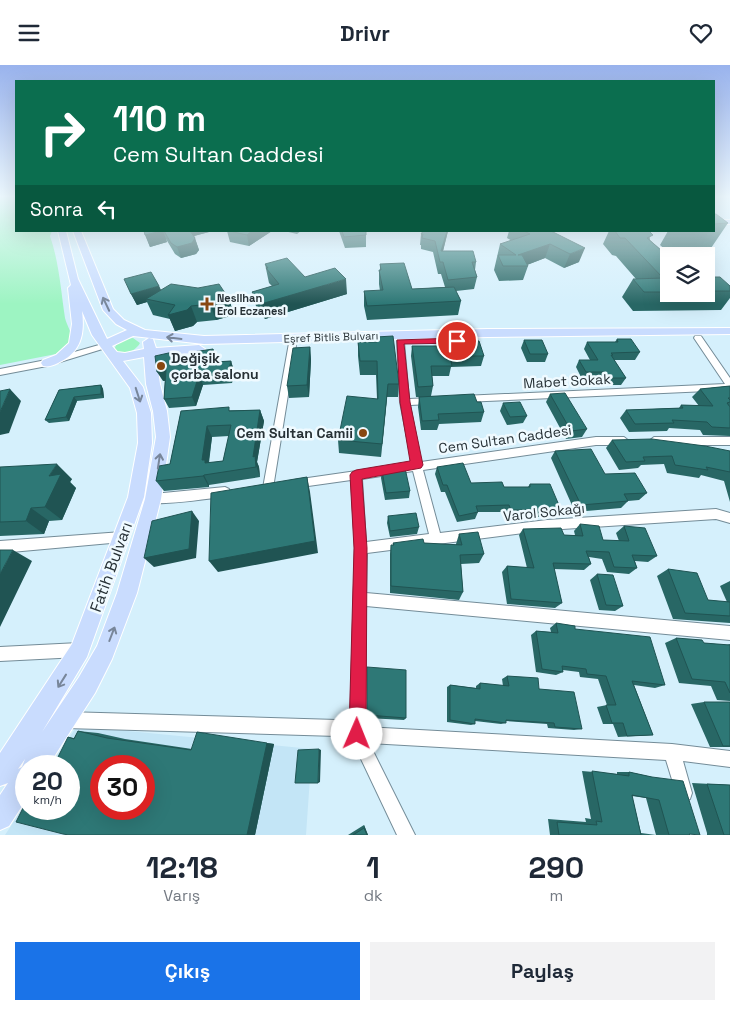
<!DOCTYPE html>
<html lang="tr">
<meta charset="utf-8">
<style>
body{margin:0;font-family:"Space Grotesk",sans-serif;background:#f2f2f3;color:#1f2937;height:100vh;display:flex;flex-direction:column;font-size:19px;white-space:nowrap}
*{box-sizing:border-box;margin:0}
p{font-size:16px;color:#747a83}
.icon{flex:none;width:28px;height:28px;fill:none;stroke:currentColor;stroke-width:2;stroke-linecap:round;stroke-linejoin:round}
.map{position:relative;height:770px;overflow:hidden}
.details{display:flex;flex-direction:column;background:#fff;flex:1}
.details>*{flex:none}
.top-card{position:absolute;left:15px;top:15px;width:700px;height:152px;border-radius:0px;box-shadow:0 5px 20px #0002;background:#0b6e4f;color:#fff;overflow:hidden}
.controls{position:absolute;left:660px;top:182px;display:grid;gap:10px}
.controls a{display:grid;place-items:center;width:55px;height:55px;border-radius:0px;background:#fff;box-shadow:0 5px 20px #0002;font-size:25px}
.speed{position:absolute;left:15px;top:690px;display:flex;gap:10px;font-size:25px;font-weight:700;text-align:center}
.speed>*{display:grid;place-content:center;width:65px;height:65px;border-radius:50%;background:#fff;box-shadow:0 5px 20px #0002;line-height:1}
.speed small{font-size:12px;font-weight:400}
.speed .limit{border:8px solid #d22;background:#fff;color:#111}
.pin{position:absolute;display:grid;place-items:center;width:42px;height:42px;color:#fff;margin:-21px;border:2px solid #fff;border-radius:50%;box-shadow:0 1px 5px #0007}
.me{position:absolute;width:55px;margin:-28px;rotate:1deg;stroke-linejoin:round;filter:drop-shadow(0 0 4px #0008)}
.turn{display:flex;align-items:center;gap:18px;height:105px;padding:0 15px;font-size:22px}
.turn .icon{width:65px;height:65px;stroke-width:2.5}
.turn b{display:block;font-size:35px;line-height:42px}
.then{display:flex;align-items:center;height:48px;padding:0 15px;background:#0003;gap:10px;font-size:19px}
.eta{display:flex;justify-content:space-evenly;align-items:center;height:85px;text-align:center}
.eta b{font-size:30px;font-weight:700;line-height:35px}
.primary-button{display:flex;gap:10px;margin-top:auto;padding:10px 15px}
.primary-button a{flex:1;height:58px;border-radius:0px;background:#1a73e8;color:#fff;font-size:20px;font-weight:700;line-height:58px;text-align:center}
.primary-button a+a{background:#f2f2f3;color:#1f2937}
header{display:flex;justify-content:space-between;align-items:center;height:65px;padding:0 15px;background:#fff;font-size:22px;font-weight:700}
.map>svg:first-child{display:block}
</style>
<header><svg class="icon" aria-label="menu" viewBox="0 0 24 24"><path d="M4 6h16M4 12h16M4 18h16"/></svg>Drivr<svg class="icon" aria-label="heart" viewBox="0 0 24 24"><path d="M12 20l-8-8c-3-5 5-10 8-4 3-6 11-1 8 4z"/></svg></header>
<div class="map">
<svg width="730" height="770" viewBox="0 0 730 770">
<rect width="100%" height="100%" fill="#d5f0fc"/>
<!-- built -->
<path fill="#c3e5f6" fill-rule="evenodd" d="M77,661L312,684L306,770H5L26,738V744H69V701H50ZM101,701H144V744H101Z"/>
<!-- green -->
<path fill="#9df4c2" d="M0,132H16V166H52L50,171C59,197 61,226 65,253C67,261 72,267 72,276L56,289L0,300Z
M133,273L140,278C135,287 123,291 114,285L117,278L125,274Z"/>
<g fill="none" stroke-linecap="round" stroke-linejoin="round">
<!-- street casing -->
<g stroke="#748c98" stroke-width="2">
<path id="street" d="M695,271H701L730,313V325L463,337L459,334L463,331L725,319L694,273Z
M397,275H403L404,277L409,334L431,333L436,336L431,339L410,340L421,397L596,372H624L629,376L624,380H596L423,405L440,468L547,455L716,444L730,448V458L716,454L547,465L367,488L366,528L730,561V575L366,541L365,662L672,679L730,686V702L683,696L692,728L690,734L684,736L678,734L666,695L369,678L415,770H397L352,675L337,671L66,663L61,660L58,655L61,650L66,647L337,655L350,659L355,483L351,415L294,423L290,422L289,419L290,416L294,415L412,398L400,337ZM413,406L429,469L366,477L362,414Z
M106,278H109V282L47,301L0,310V304L46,295Z
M289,278H295L296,280L273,423L272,426L268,428L264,426L263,423Z
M654,372H730V380H654L649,376Z
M225,422L229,424L230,427L229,430L225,432C200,434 155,443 132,435L131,432L132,429L136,427L153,429Z
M122,467L126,468L128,472L126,476L122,477L0,488V476Z
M79,578L84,580L86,585L84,590L79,592L0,596V582Z"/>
</g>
<!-- primary casing -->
<g stroke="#fff" stroke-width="2">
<path id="primary" d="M714,155H730V159H714Z
M58,166H66L78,214L107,274L127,265L116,259L103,245L73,166H81L113,244L124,255L145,265L204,271L488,264L730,263V269L488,272L204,279L133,271L112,281L117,287L125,288L144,284L143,277L149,273L153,274L156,283L199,280L205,284L199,288L156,290L160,319L167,346L170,372L161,434L137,528L112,594L95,628L48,701H26V735L9,761L0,765V730L8,718L0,721V688L72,579L128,432L138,378L137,348L130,323L92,270L82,246C85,269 81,288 58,298C52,301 48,302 43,301L41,298L43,295L56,290L69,278L72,259L68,223L71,220ZM144,292L146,319L153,346L156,372L145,434L117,528L97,581L79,612L42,667L87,592L144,432L152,378L151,348L143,322L123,296ZM25,694L22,702L18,704Z"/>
</g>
<!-- street -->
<use href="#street" fill="#fff" fill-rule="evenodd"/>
<!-- primary -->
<use href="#primary" fill="#c9dcfe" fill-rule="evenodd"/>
</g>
<!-- wall -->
<path fill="#286765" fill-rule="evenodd" d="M714,149L728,158L707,189L675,191L670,189L660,180L668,166H714Z
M144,166H209V167L194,171L199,185L196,189L181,193L175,189L166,174L167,177L150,182Z
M227,166H272L249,181L230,177Z
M284,166H301L297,169Z
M339,166H366V182L345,183Z
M448,166L443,186L476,197L475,205L477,212L474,224L456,226L461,236L458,250L367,255L364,241V226H380L379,219V205H380V199L412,224L445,222L441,209H438L433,187L421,184V180H420L421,169Z
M509,166H551L579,197L564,203L545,193L527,200L528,201L523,215L499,216L494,205L500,179L512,176L507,173Z
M609,166H649L650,175L669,192V229H706V212L730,221V233L721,245L633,246L622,232L633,214H636L616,191L612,190L603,179Z
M265,199L305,212L347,229L265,254L256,241L252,227L272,221L269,218Z
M159,221L161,225L229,234L234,250L216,255L197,257L193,261L175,266L170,254L153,250L147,237L137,240L131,229Z
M376,272L399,319L398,332H387L381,392L339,388L338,375L377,334L376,310H360L358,291V277H376Z
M617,274L640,287L635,295H614L626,313L621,320H605L601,314H582L576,302L579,295H590L584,284L587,277H615Z
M524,275L548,289L545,297H527L521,283Z
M463,276L484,291L481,301L451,302L449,311H432L433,321L431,331L477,337L484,347L481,357L439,359L437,365H421L418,342L419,332H416L411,291L412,281H462Z
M310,282L311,295L309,332L289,333L287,321Z
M213,284L217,293V297L231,296L234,306L232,318L203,320L196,341L169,343L164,334L165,316H163L173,287L179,299H193Z
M101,320L103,324L104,333L77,336L69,356L49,358L45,355L59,325Z
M730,321V341H729L730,342V371L703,370L700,365L669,363L667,366L629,367L620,353L626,345L679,343L681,340L699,341L692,332L700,324Z
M550,329L587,364L582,372L566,374L546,337Z
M503,338L527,351L523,358L507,360L500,346Z
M260,345L264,356L257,397L259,402L260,412L209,420V422L164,426L156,416L170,399L181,346ZM229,371L223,396L209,398L212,372Z
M612,375L730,386V437L724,416L701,410L699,413L667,408L664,399L641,400L638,403L619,405L606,383Z
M555,386L605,409L647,428L639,435L628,436L621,443L575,447L551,393Z
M0,402L72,414L70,417L76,423L62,455L49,456L44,469L0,471Z
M437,402L471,418L504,422H528L530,419L561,445L555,452H507L506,447H478L475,454L457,457L445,427H441L435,409Z
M382,406L410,426L409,433L385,435L381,413Z
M388,451L419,462L417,469L390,472L387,458Z
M580,459L603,475L619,476L616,468L624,461L657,491L648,497L635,496L637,503L629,509L607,507L602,494L589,492L591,499L584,505L554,504L562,538L555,543L507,539L502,507L507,501L527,503L519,470L523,464L564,470H575L574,466Z
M459,469L484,489L479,498L461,499L463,527L459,535L390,528V489L391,480H393V478H424L456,480V479Z
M668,504L708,535L727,537L720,521L730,516V558L673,554L657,511Z
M597,509L623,541L615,546L599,545L590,515Z
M556,558L575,564L665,620L655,623L634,620L653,670L618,672L613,659H603L597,642L607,640L598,614L580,612L579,607L563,605V607L556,610L536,607L531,570L536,566L551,567L550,563Z
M676,573L704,578L727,580L730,579V636L717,635L711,621L679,618L665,578Z
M367,602L406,653L404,655L367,653Z
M507,611L539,624L582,664L574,665L548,663L547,659L506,656V658L501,659L475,656V659L471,660L447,657V622L450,620L476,623V621L480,618L503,621L502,614Z
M704,637H730V682H710L691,639Z
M78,666L98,668L125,674L192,684L267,678L274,679L255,770H69V744L65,698L68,672L74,673Z
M582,706L617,709V707H629L652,712L690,770H550L548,754L586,757L585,753L591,754ZM632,731L646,733L656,770L641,768Z
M692,718L730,720V770H707V768Z
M364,760L368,770H348Z"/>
<!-- shaded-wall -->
<path fill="#205453" d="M163,166L167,177L150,182L145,170Z
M188,166H209V167L190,172Z
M252,166H272L249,181L247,170Z
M447,166H448L440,198L441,186Z
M195,173L199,185L196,189L181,193L177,182Z
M550,179L545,193L524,201L518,190Z
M585,183L579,197L564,203L570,189Z
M346,214L347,229L265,254L261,239Z
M159,221L164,233L146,234L147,237L137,240L131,229Z
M229,234L234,250L216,255L210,239Z
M191,241L197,257L193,261L175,266L168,250Z
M310,282L311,295L309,332L307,320Z
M213,284L217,293L218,307L215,297Z
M173,287L178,296L180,309L176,300Z
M231,296L234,306L232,318L228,308Z
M166,305L170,314L163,316L157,307Z
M199,310L203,320L196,341L192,332Z
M388,319L387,332L381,392L382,379Z
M101,320L103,324L104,333L101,329Z
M10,324L21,336L9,368L0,370V347Z
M74,332L77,336L69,356L66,352Z
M260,345L264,356L257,397L259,402L260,412L253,392Z
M207,361L212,372L208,401L202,395Z
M57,399L72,414L70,417L76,423L62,455L45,442L49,411Z
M204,410L209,420V422L203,411Z
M307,412L310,427L318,488L218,507L209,496Z
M31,443L49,456L44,469L26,456Z
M192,446L199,456L196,493L154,502L144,493Z
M13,485L32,496L0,562V509Z
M267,678L274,679L255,770H247Z
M319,684L321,685L320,717L318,718Z
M364,760L368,770H367L364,763Z"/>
<!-- building -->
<path fill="#2e7876" stroke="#205453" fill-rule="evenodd" d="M714,149H716L728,158L714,159Z
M144,166H162L145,170Z
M164,166H190L195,173L192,178L177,182L171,178Z
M229,166H252L247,170Z
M342,166H366V170L344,172Z
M423,166H447L441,186H473L476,197H472L477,212L448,215L443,197H440L435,176L422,173L423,169H421Z
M524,166H551L585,183L570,189L550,179L518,190H522L528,201H503L498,190H516L500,179L530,169Z
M615,166H649L653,170L647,173L669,192V227H644L633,214L663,213L625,173H620Z
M287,193L305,212L335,203L346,214L261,239L252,227L279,219L266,203H268L265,199Z
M404,198L412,224L454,222L461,236L367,241L364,226L383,225L379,205H381L380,199Z
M151,207L159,221L131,229L124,214Z
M706,212H720L730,221V226H706Z
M171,219L198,223L219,219L229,234L210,239L191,241L187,245L168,250L175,240L146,234Z
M393,271L399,319H388L382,379L338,375L347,331L378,334L377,296H360L358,277H377L376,272Z
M617,274H631L640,287L611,288L613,290H611L626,313H609L605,307H586L579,295H598L587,277H618Z
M524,275H542L548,289H530Z
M463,276H479L484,291H450L452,301H431L433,321L418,322L412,281H464Z
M310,282L307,320L287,321L293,283Z
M213,284L215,297L231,296L228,308L199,310L192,332L164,334L166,305L157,307L155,291L173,287L176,300L193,299V287Z
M101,320V329L74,332L66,352L45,355L59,325Z
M730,321V333H728L730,335V337L727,338L730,342V363L712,362L707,357L672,355L674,358L635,359L626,345L683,343L681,340L713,341L700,324Z
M10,324L0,347V326Z
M565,328L587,364L571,366L550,329Z
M474,329L477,337H481L484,347L438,349L439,355L422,356L419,332Z
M520,337L527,351L510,352L503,338Z
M229,342V346L260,345L253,392L255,391L256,402L204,410L203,411L156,416L159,401L170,399L181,346ZM231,360L223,396L205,398V395H202L207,361Z
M652,374L705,381L730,386V407L706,402L708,405L675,400L672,391L643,392L645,396L626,397L612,375Z
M591,384L605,409L635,408L647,428L624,429L628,436L581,440L555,386Z
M463,398L471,418L502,417L504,422H530V419H550L561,445H511L509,440L476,441L478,447L459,451L447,420H443L437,402Z
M57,399L49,411L61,409L45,442L31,443L26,456L0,457V402Z
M405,403L410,426L386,428L382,406Z
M307,412L315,476L209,496L211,428Z
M192,446L189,484L144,493L152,456Z
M416,448L419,462L390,466L388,451Z
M580,459L599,461L603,475L629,476L624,461L645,463L657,491L632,490L637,503L614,502L609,487L586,486L591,499L553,498L562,538L511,534L507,501L534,503L523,464L561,463L564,470L583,471Z
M478,467L484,489L460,490L463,527L391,521V480H394L393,478L423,474L424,478L462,480L459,469Z
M0,485H13L0,509Z
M668,504L697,508L708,535L730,537V551L685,548Z
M597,509L613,510L623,541L606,540Z
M556,558L575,561V564L650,572L665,620L632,616L653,670L627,671L623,658H612L606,640H616L606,611L587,609L586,604L562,601L563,607L542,604L536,566L558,568Z
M676,573L702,575L704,578L730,580V628L725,617L692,614Z
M367,602L406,605V653L367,650Z
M507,611L538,613L539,624L574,627L582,664L555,662L554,658L506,655V658L475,654V659L450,655V620L480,624V618L509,621Z
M704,637H730V681H723Z
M78,666L107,673L191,685L197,667L267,678L247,770H69L63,769L16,757L26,737V744H69V701H63L65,698L56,696L68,672L74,674ZM101,701H144V744H101Z
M319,684L318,718H295L298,685Z
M592,706L629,711V707L652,712L683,716L700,770L689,769L690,770H669L659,735L632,730L641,770H559L557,757L597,760L596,756L602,757Z
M707,719L730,720V770H724Z
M364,763L367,770H353Z"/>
<!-- one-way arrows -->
<defs><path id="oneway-shaft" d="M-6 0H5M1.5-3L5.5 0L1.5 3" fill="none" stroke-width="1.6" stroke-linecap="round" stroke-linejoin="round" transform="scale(1.25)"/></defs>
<g stroke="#78869a">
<use href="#oneway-shaft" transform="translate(106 239) rotate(-115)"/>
<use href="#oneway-shaft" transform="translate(174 273) rotate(-173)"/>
<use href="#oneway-shaft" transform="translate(138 330) rotate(72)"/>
<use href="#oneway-shaft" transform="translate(159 396) rotate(-81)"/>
<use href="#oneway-shaft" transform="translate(112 569) rotate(-69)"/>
<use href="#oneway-shaft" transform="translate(62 616) rotate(122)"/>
</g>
<!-- sky -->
<linearGradient id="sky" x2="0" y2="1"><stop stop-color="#99b3ed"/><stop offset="0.55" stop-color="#ecf8fe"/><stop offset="1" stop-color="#ecf8fe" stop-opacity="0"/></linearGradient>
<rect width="730" height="239" fill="url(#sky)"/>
<!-- route -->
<path fill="#e11d48" stroke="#92132f" d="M457,273L461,276L460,278L404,279L410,337L423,400L421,403L362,414L367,483L366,669L364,675L357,678L351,675L349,669L354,483L350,410L352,407L356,405L410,396L400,337L397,275Z"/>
<!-- markers -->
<g fill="#884711" stroke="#effaff" stroke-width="2">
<path d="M204.5 231.5h5v5h5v5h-5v5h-5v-5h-5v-5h5z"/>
<circle cx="161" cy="301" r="5"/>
<circle cx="363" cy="368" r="5"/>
</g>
<g text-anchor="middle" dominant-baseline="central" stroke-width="5" stroke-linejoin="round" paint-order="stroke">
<!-- far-poi labels -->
<g font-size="11" font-weight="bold" fill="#273136" stroke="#effaff" text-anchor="start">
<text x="217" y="233">Neslihan<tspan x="217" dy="13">Erol Eczanesi</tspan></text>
</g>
<!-- far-street labels -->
<g font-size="11" fill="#273136" stroke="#effaff">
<text transform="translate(331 272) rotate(-2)">Eşref Bitlis Bulvarı</text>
</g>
<!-- poi labels -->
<g font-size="14" font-weight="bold" fill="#273136" stroke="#effaff" text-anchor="start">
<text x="171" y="293">Değişik<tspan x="171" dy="16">çorba salonu</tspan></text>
<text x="353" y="368" text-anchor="end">Cem Sultan Camii</text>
</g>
<!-- street labels -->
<g font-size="14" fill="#273136" stroke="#effaff">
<text transform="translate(567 316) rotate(-3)">Mabet Sokak</text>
<text transform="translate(505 374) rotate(-8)">Cem Sultan Caddesi</text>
<text transform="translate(544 447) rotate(-6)">Varol Sokağı</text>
</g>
<!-- near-street labels -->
<g font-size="16" fill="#273136" stroke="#effaff">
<text transform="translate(111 502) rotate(-70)">Fatih Bulvarı</text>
</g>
</g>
</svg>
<div class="controls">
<a><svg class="icon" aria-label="layers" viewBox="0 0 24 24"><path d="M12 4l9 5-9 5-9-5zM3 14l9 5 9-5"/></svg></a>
</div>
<div class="speed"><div>20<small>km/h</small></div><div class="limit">30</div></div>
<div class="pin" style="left:457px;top:276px;background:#d93025"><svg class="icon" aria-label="arrive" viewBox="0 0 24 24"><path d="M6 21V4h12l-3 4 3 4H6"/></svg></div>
<svg class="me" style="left:357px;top:669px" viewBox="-20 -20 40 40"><circle r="19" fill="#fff"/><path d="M0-13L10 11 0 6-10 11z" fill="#e11d48"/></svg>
<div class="top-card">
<div class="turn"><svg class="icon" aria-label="right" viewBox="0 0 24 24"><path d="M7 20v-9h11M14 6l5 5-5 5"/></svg><div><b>110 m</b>Cem Sultan Caddesi</div></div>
<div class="then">Sonra<svg class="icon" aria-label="left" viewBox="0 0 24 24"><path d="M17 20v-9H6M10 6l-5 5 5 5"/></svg></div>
</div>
</div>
<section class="details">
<div class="eta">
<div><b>12:18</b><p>Varış</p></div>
<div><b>1</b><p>dk</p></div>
<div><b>290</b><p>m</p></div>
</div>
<div class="primary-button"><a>Çıkış</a><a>Paylaş</a></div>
</section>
